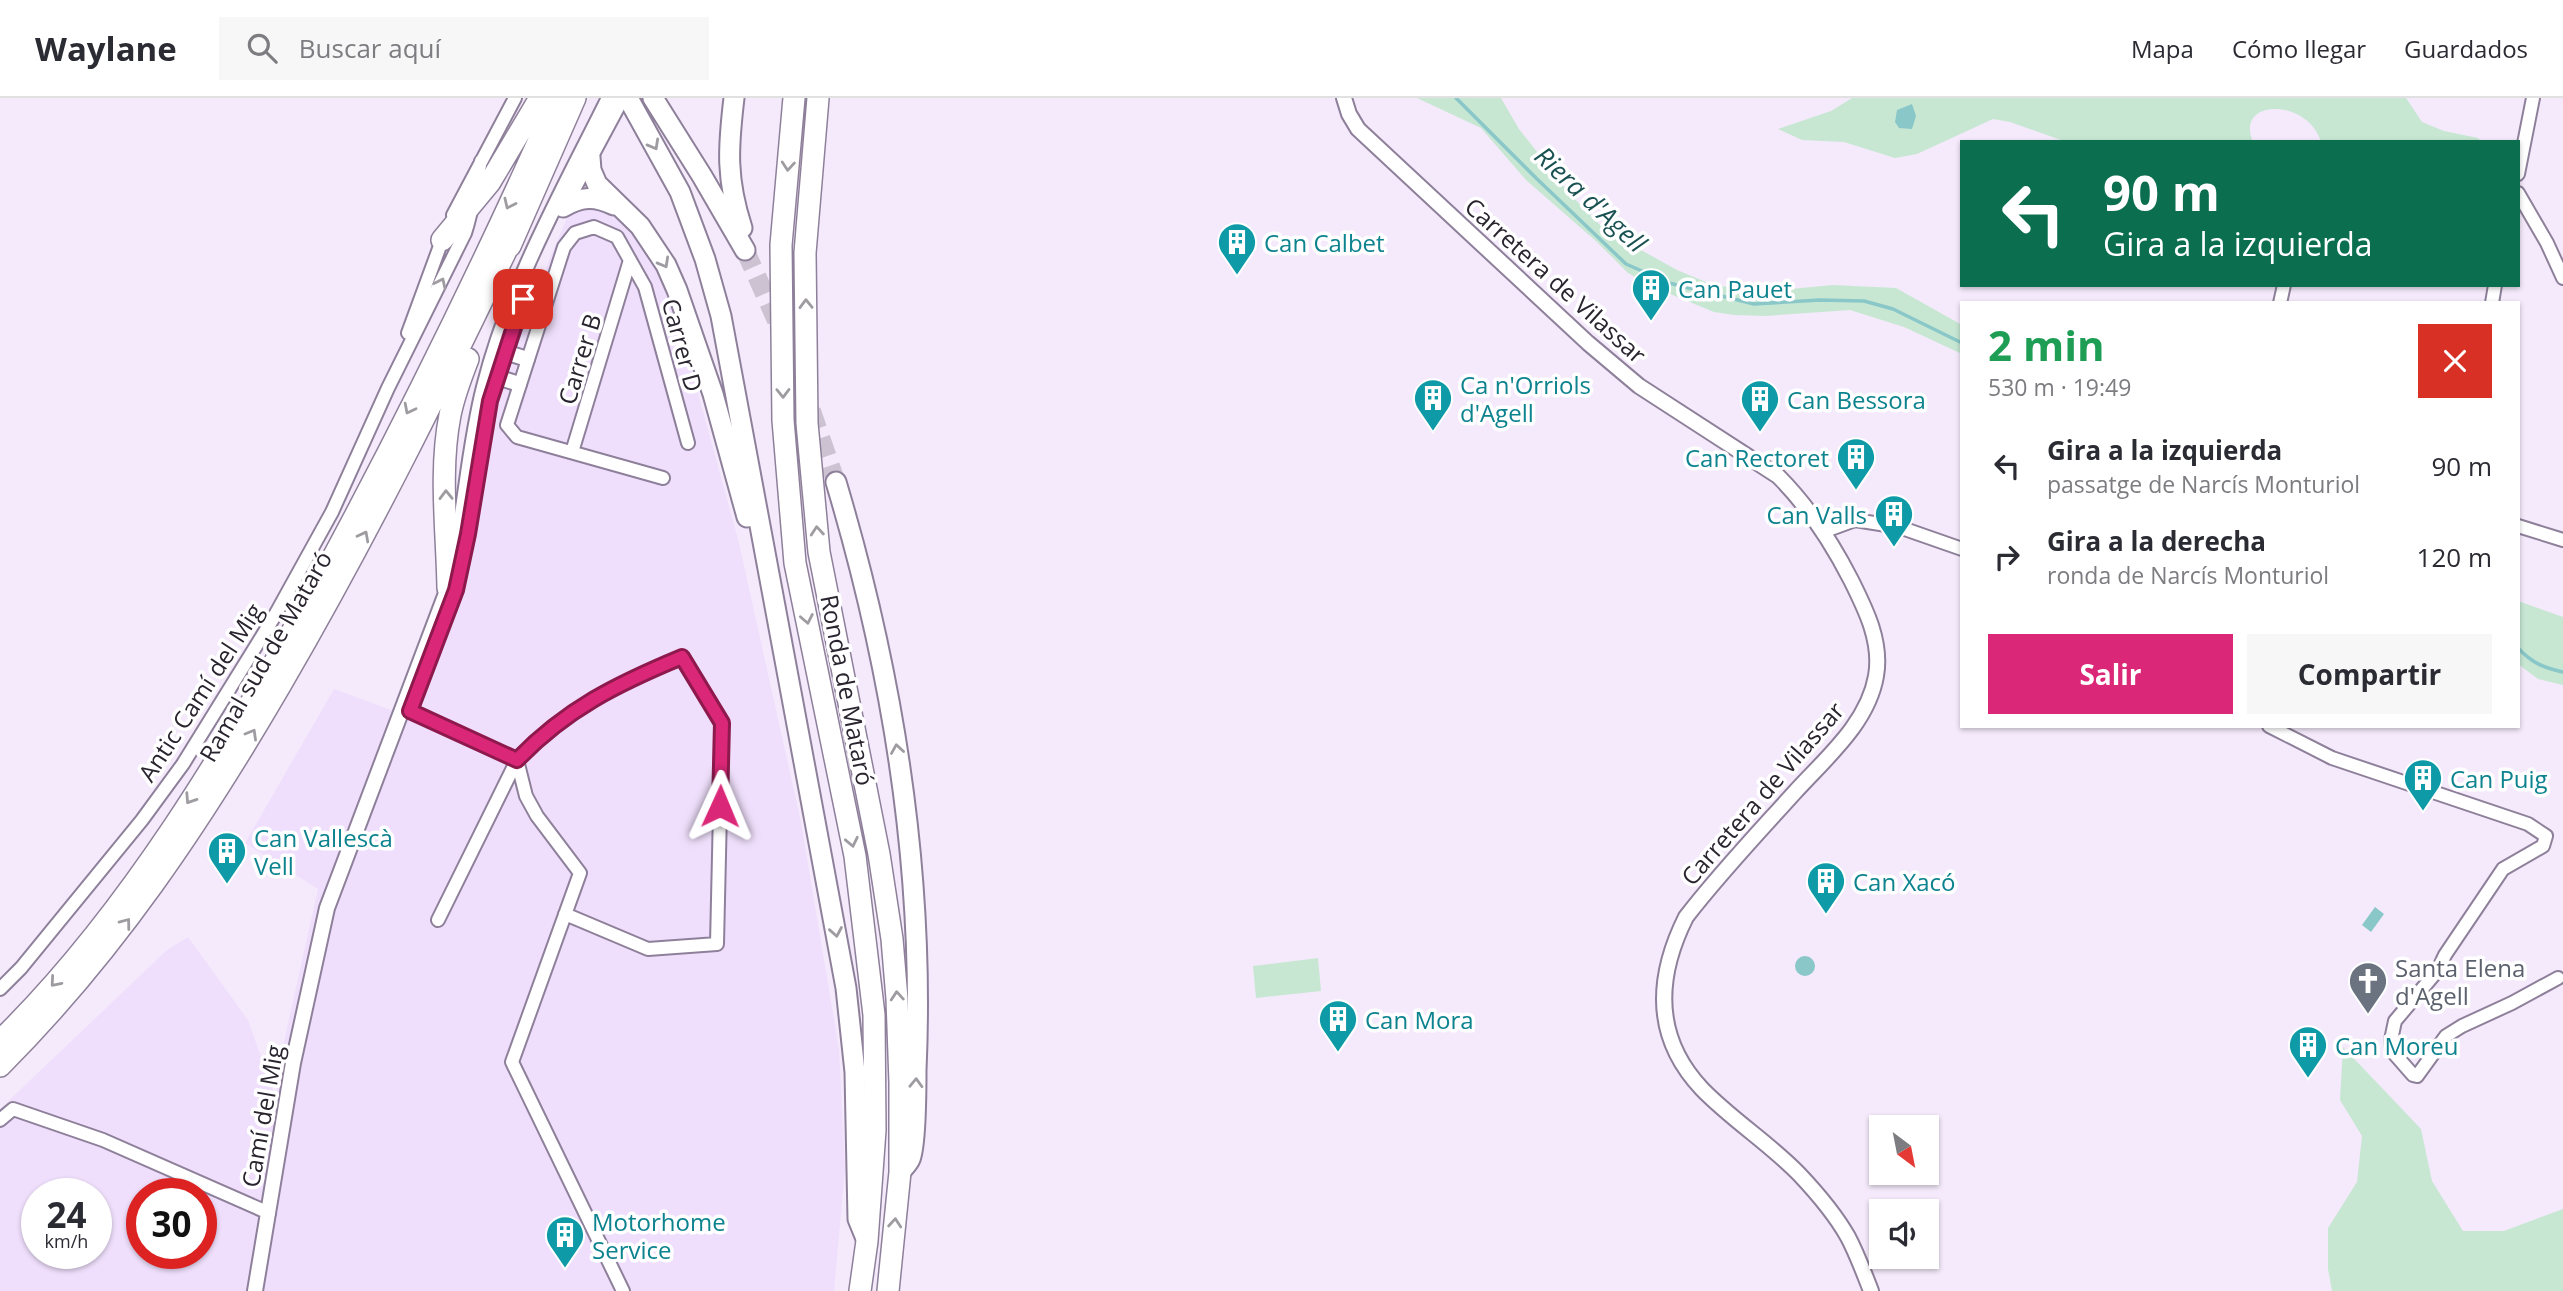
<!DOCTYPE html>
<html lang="es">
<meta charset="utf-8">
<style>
body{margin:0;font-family:"Open Sans",sans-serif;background:#f7f7f7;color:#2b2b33;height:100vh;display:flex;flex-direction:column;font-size:26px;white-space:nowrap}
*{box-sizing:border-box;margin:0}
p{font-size:23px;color:#7c7c81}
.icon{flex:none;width:38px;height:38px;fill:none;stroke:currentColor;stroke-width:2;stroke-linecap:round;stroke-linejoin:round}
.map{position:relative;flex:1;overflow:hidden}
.side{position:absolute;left:1960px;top:203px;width:560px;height:427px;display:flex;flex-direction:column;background:#fff;border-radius:0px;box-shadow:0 2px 5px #0004}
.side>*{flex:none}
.guide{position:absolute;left:1960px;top:42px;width:560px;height:147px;border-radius:0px;box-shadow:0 2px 5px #0004;background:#0b6e4f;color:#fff;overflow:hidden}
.needle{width:46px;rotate:148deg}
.controls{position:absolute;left:1869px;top:1017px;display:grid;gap:14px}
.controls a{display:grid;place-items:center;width:70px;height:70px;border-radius:0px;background:#fff;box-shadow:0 2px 5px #0004;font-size:35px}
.speed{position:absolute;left:21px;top:1080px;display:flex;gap:14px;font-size:35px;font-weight:700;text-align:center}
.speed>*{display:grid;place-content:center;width:91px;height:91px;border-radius:50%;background:#fff;box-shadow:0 2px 5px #0004;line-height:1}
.speed small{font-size:18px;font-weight:400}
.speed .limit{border:10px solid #d22;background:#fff;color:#111}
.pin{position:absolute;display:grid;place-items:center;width:60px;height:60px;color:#fff;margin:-30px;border-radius:14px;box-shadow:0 4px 10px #0006}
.me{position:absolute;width:77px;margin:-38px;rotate:1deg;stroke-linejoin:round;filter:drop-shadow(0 0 5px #0008)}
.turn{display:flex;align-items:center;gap:24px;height:147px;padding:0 28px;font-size:32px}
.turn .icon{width:91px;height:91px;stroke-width:2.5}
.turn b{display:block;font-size:49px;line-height:60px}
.round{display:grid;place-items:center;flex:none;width:74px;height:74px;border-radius:0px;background:#f7f7f7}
.overview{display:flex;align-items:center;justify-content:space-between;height:119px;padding:0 28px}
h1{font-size:42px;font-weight:700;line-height:52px;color:#1e9e55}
.cta{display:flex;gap:14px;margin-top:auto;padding:14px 28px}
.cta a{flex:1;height:80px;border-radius:0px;background:#db2777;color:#fff;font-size:28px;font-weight:700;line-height:80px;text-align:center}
.cta a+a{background:#f7f7f7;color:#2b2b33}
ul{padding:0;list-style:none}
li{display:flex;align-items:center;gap:21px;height:91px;padding:0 28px}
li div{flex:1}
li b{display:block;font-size:26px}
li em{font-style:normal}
header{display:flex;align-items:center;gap:42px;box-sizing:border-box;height:98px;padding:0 35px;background:#fff;border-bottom:2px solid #e1e1e2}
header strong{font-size:33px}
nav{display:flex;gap:38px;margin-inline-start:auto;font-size:24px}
.search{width:490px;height:63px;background:#f7f7f7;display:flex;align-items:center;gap:18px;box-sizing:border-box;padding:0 24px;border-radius:0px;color:#7c7c81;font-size:26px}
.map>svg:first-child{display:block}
</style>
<header>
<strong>Waylane</strong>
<div class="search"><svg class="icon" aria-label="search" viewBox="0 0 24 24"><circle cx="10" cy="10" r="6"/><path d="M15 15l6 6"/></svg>Buscar aquí</div>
<nav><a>Mapa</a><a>Cómo llegar</a><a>Guardados</a></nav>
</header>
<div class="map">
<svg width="2563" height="1193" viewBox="0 0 2563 1193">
<rect width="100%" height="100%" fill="#f4eafb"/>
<!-- built -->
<path fill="#efdffc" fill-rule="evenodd" d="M583,108L613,113L637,141L659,176L675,211L738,441L801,724L839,951L845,1071L834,1193H0V1011L167,852L188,839L248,922L276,1001L281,957L318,791L245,745L334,591L394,613L424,537L519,243L551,157L568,118ZM37,1096H96V1155H37ZM142,1096H201V1155H142Z"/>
<!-- green -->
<path fill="#c7e7d3" d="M1417,0H1501L1519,31L1570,96L1605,132L1677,172L1713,187L1729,189L1780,192L1833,187L1896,190L1962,227V256L1904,229L1850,212L1765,218L1734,217L1714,214L1658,191L1628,175L1597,144L1526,82L1481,30Z
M1852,0H2406L2422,24L2444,33L2478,40L2481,44H2321C2308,0 2234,0 2253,44L2064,43L2010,24L1993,21L1917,56L1895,60L1844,44L1802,42L1778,31L1831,13Z
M2518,503L2563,519V587L2538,581L2518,566Z
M1318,860L1321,893L1256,900L1253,868Z
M2343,949L2421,1031L2432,1083L2463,1133H2504L2563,1111V1193H2332L2328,1171V1130L2357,1084L2362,1038L2340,1002Z"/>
<!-- water -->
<path fill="#89c7c8" d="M1912,6L1916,18L1912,31L1899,30L1895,24L1897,12Z
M2375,809L2384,816L2371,834L2362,827Z
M1795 868a10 10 0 1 1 20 0a10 10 0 1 1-20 0Z"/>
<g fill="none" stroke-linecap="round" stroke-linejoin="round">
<!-- stream -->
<path stroke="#89c7c8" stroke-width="3.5" d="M1456,0L1536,80L1626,166L1669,185L1754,206L1820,202L1864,203L1893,211L1962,245
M2518,550C2532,565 2544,570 2563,574"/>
<!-- trunk-tunnel -->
<path stroke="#ccc2d2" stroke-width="19" stroke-dasharray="19 10" stroke-linecap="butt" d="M745,152L792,257L836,384"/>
<!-- minor casing -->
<g stroke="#8e809a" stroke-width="16">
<path id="minor" d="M2518,76L2533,0
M2518,95L2547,145L2563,180
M453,117L515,0
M2280,205L2284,187
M2492,205L2495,187
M408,235L444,137
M572,354L630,162
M663,380L517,339L507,327L564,149L575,135L594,129L617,139L645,189L688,345
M2518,428L2563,442
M1825,433L1855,422L1899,429L1962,451
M410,613L517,662L526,698L537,718L580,775L512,964L623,1193
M2269,628L2332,660L2528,726L2546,738L2543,748L2503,771L2445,857L2438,872L2395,923L2391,942L2392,953L2413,977L2417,978L2446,938L2462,928L2512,905L2558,880
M438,822L517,662C566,611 617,586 682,559L722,625L717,846L648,851L565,816
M0,891L21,870L142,722L183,666L274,519L332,414L388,290L465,135C473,112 475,87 481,63
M0,1022L13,1011L103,1042L269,1115"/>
</g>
<!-- tertiary casing -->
<g stroke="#8e809a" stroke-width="18">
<path id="tertiary" d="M1344,0L1349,16L1358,31L1588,245L1639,288L1778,378C1809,409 1831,443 1851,482C1866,512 1882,544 1876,578C1868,625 1826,660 1795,694C1758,735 1720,775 1686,819C1656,879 1653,939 1702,991C1732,1022 1769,1045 1799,1076C1817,1095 1835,1116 1848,1139C1857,1156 1864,1175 1871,1193
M563,110L622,0
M505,254L527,261
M497,279L519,286
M494,289L529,186
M255,1193L293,965L327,810L448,490C465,424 467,355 484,289C510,186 562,95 609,0"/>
</g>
<!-- trunk casing -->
<g stroke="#8e809a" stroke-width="23">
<path id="trunk" d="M628,0L680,94L705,161L721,218L846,890L855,974L858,1121L867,1143
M653,0L702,78L745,152
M734,0C728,50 726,81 742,130
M590,59L591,72L597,86L640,128L666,167L677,192L713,296L747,419
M563,109C582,98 595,98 614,107
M836,384C893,575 925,773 916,972C916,989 916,1048 910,1061C908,1066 903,1070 900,1074"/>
</g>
<!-- motorway casing -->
<g stroke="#8e809a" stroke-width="24">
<path id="motorway" d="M794,0L781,147L783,322L795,465L855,758L874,917L875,1032L867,1143L860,1193
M818,0L805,155L807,325L819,454L879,756L892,841L897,901L900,985V1074L888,1193
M442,142L490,84L540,0
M510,148L575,0
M448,490C447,433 439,373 450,317C454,297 461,279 468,261
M0,943C129,817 229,648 316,491C403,331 484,166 558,0
M0,968C114,854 200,725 281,586C366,440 441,289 514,136"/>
</g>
<!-- minor -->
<use href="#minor" stroke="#fff" stroke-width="12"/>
<!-- tertiary -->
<use href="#tertiary" stroke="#fff" stroke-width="14"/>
<!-- trunk -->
<use href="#trunk" stroke="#fff" stroke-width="19"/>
<!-- motorway -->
<use href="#motorway" stroke="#fff" stroke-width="21"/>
</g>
<!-- one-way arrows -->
<defs><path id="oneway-chevron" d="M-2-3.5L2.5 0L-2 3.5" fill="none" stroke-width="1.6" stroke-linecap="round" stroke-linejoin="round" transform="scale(1.75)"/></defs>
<g stroke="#9f9ca1">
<use href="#oneway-chevron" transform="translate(654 47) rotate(61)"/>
<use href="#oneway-chevron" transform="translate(788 68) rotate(95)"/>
<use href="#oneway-chevron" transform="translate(509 106) rotate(115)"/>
<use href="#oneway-chevron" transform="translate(664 165) rotate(61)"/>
<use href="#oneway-chevron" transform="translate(441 185) rotate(-64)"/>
<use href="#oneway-chevron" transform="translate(806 206) rotate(-91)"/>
<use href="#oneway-chevron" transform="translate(783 295) rotate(89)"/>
<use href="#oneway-chevron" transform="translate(409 311) rotate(117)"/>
<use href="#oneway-chevron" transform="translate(446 397) rotate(-91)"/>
<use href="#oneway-chevron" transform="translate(817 433) rotate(-95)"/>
<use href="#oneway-chevron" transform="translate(364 438) rotate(-62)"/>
<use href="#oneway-chevron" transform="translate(807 521) rotate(79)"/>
<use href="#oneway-chevron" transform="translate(252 636) rotate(-60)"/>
<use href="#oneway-chevron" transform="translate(897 651) rotate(-99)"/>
<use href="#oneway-chevron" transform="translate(190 701) rotate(123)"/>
<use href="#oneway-chevron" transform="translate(852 744) rotate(78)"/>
<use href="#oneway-chevron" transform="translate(126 825) rotate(-53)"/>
<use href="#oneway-chevron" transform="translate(836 834) rotate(80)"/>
<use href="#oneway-chevron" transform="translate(55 884) rotate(131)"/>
<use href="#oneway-chevron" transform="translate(897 898) rotate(-94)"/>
<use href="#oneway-chevron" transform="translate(916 985) rotate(-88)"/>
<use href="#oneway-chevron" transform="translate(895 1125) rotate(-85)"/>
</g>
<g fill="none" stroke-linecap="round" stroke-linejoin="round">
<!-- route casing -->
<g stroke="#8e194d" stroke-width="18">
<path id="route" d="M523,201L490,303L468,436L456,492L410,613L517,662C566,611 617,586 682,559L722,625L720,708"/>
</g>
<!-- route -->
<use href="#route" stroke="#db2777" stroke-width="12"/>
</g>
<!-- icons -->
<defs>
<g id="building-pin" transform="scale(2.0125)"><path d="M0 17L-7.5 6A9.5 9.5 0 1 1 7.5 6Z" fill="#0f9aa8" stroke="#fff"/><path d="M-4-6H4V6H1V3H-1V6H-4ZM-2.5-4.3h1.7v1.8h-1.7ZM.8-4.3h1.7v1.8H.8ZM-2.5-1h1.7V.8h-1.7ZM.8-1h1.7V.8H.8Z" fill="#fff"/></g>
<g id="church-pin" transform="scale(2.0125)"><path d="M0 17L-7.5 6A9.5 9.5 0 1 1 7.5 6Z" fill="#6b7280" stroke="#fff"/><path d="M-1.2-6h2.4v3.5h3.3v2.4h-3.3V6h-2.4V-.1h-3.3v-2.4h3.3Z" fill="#fff"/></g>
</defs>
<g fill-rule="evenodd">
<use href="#building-pin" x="1237" y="144"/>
<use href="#building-pin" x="1651" y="190"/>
<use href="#building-pin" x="1433" y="300"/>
<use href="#building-pin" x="1760" y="301"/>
<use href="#building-pin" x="1856" y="359"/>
<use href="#building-pin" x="1894" y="416"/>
<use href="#building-pin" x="2423" y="680"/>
<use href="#building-pin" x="227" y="753"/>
<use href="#building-pin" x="1826" y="783"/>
<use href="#church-pin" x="2368" y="883"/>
<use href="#building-pin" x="1338" y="921"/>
<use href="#building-pin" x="2308" y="947"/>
<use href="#building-pin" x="565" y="1137"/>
</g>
<g text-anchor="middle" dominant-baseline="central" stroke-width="7" stroke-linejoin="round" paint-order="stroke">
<!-- culture labels -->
<g font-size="24" fill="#0d838f" stroke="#fff" text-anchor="start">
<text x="1264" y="144">Can Calbet</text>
<text x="1678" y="190">Can Pauet</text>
<text x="1460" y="286">Ca n'Orriols<tspan x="1460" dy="28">d'Agell</tspan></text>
<text x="1787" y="301">Can Bessora</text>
<text x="1829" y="359" text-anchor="end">Can Rectoret</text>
<text x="1867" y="416" text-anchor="end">Can Valls</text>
<text x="2450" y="680">Can Puig</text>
<text x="254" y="739">Can Vallescà<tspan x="254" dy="28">Vell</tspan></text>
<text x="1853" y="783">Can Xacó</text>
<text x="1365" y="921">Can Mora</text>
<text x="2335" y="947">Can Moreu</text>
<text x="592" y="1123">Motorhome<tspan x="592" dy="28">Service</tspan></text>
</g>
<!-- street labels -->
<g font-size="24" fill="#2a242f" stroke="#fff">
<text transform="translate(1556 182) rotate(42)">Carretera de Vilassar</text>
<text transform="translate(683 247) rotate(75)">Carrer D</text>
<text transform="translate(579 261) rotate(-73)">Carrer B</text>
<text transform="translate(265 558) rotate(-60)">Ramal sud de Mataró</text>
<text transform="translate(848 592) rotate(79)">Ronda de Mataró</text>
<text transform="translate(200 594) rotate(-57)">Antic Camí del Mig</text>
<text transform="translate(1762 695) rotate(-49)">Carretera de Vilassar</text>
<text transform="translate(262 1018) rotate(-80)">Camí del Mig</text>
</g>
<!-- worship labels -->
<g font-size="24" fill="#5b616d" stroke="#fff" text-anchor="start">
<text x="2395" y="869">Santa Elena<tspan x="2395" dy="28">d'Agell</tspan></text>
</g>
<!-- water labels -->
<g font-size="26" font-style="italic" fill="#1a5152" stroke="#fff">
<text transform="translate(1591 101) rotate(43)">Riera d'Agell</text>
</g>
</g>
</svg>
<div class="controls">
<a><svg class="needle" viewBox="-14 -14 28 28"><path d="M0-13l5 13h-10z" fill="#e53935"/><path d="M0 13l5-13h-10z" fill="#7c7c81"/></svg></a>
<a><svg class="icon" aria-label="sound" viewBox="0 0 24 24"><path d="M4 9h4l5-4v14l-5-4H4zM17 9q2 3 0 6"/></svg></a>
</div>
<div class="speed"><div>24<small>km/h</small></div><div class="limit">30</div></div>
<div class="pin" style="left:523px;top:201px;background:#d93025"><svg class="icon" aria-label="arrive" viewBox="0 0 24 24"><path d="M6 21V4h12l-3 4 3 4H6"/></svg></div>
<svg class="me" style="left:720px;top:708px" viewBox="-20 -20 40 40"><path d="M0-17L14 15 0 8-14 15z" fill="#db2777" stroke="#fff" stroke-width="4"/></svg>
<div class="guide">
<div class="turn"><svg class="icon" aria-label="left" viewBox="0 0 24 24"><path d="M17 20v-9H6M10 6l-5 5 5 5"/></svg><div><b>90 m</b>Gira a la izquierda</div></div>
</div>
<section class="side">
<div class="overview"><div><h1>2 min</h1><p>530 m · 19:49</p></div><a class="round" style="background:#d93025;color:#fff"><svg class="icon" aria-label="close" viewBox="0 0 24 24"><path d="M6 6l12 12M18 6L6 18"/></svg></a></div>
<ul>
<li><svg class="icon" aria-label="left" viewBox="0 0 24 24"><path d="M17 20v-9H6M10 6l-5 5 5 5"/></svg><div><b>Gira a la izquierda</b><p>passatge de Narcís Monturiol</p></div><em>90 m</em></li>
<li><svg class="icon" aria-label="right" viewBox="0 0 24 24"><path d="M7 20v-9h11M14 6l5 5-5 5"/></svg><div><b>Gira a la derecha</b><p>ronda de Narcís Monturiol</p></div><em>120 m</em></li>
</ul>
<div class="cta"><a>Salir</a><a>Compartir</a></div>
</section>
</div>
